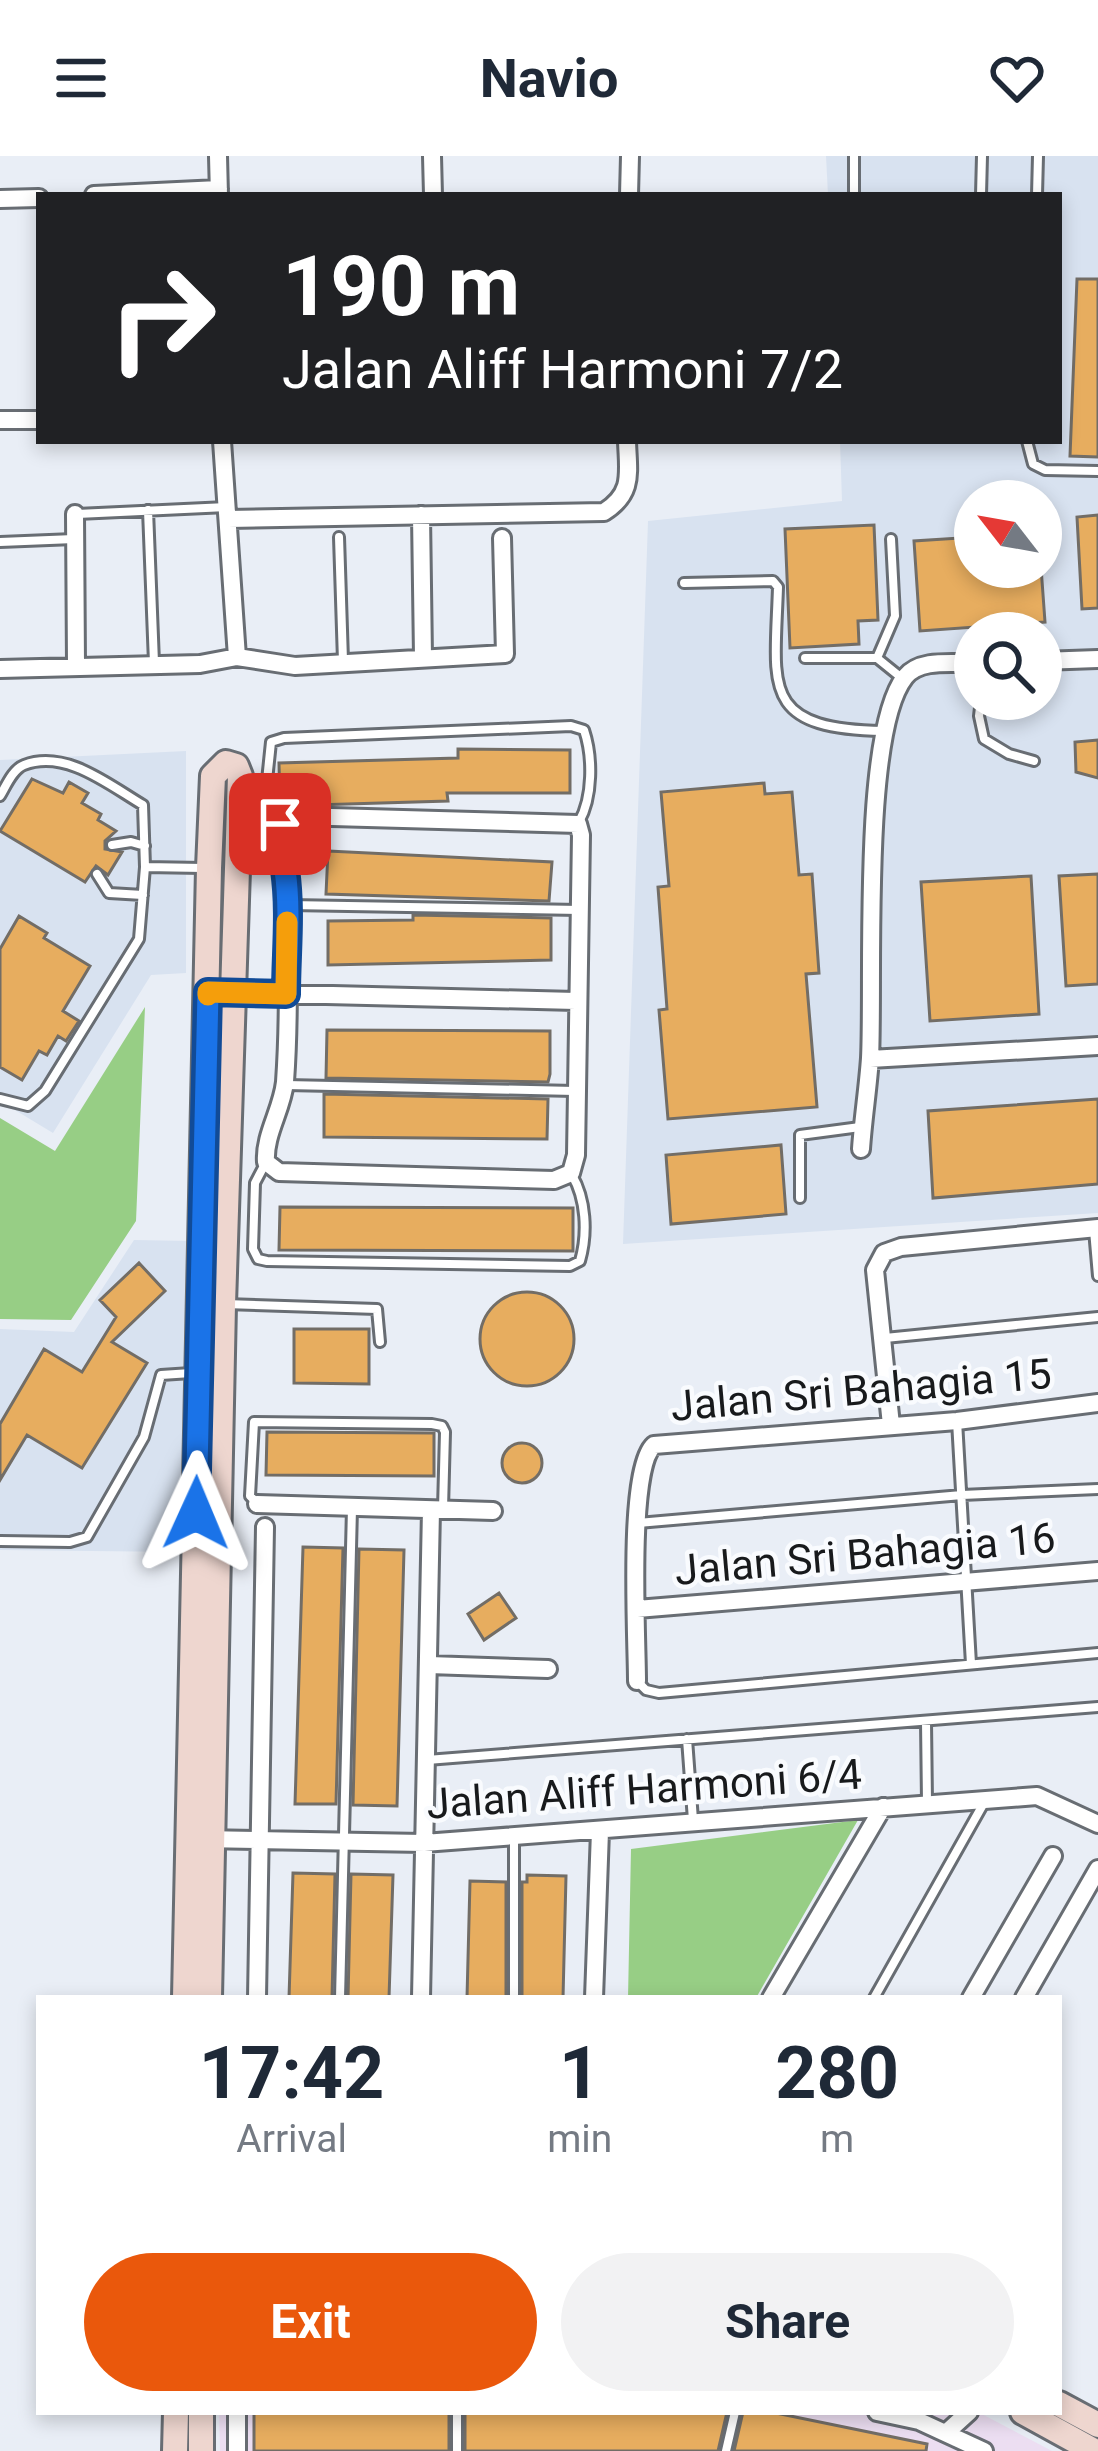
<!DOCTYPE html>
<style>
body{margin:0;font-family:Roboto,sans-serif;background:#f2f2f3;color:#1f2937;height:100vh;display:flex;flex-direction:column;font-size:45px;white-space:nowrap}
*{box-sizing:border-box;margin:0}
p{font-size:39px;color:#747a83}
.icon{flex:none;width:66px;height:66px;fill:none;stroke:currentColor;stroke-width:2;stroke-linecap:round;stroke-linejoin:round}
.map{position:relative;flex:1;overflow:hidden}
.sheet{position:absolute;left:36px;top:1839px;width:1026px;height:420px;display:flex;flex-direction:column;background:#fff;border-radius:0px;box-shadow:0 6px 18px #0003}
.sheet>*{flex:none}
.guide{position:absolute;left:36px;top:36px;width:1026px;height:252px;border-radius:0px;box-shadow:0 6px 18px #0003;background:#202124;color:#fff;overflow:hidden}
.needle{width:78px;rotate:301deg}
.tools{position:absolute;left:954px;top:324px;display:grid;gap:24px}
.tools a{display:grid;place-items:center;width:108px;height:108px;border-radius:50%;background:#fff;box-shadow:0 6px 18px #0003;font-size:60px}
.pin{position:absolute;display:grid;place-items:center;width:102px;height:102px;color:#fff;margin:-51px;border-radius:24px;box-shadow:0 6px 18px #0006}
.me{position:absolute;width:132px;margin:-66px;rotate:1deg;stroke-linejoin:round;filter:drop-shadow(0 0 9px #0008)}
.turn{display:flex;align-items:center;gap:42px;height:252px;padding:0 48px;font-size:54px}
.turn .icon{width:156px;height:156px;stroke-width:2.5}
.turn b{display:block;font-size:84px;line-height:102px}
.eta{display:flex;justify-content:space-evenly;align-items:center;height:204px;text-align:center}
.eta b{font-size:72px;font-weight:700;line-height:84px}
.cta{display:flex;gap:24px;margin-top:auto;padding:24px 48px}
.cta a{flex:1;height:138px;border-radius:72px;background:#ea580c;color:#fff;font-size:48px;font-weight:700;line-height:138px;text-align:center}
.cta a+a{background:#f2f2f3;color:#1f2937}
header{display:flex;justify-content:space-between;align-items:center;height:156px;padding:0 48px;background:#fff;font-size:54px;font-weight:700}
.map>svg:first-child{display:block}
</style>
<header><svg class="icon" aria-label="menu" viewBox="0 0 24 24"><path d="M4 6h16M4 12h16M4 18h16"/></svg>Navio<svg class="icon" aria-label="heart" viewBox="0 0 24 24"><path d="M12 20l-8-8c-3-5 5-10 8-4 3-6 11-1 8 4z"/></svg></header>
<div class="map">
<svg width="1098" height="2295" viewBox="0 0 1098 2295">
<rect width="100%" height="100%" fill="#e9eef6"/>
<!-- commercial -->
<path fill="#ecdef2" d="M219,2256H978L1052,2295H220Z"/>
<!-- built -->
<path fill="#d8e2f0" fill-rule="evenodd" d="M826,0H1098V1057L623,1088L648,365L842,345L840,285H1059V39H828ZM975,345H1041V411H975ZM975,477H1041V543H975Z
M186,595V817L151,819L53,977L0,945V604Z
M134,1084L191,1085L183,1396L0,1394V1173L74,1176Z"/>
<!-- green -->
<path fill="#97ce85" d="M145,851L136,1065L71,1164L0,1163V962L55,995Z
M858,1664L756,1842H628L631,1693Z"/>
<!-- building -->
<path fill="#e7ad5f" stroke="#726d66" stroke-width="3" d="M1077,123H1098V301L1070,300Z
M1098,359V452L1082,453L1077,361Z
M874,369L878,464L858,465L859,488L790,492L785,373Z
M975,381V411H1041L1045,466L920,475L914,385Z
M1098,584V622L1076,616L1075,586Z
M458,593L570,594V637H447L448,645L280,650L279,607L458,602Z
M32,623L63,637L69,626L88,637L82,647L101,658L98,664L116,675L105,685V693L122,696L108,719L96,710L85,726L0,675Z
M764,627L765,638L792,636L799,719L812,718L819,817L806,818L817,951L668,963L659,854L667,853L658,731L669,730L661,636Z
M328,695L552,706L549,745L326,738Z
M1098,718V828L1066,830L1059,720Z
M1031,720L1039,858L930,865L921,726Z
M413,759L551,762V804L328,809V765L413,764Z
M19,760L47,777L44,782L90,810L63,855L79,865L66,885L58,880L47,899L39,895L22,924L0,911V793Z
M327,874L550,875V918L548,926L326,922Z
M324,938L548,943L547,983L324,981Z
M1098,943V1028L933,1042L928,955Z
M781,989L786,1058L671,1068L666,999Z
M280,1051L573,1052V1095L279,1094Z
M139,1107L165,1135L112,1186L147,1207L82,1312L27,1279L0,1324V1268L44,1193L82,1216L116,1161L100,1144Z
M480 1183a47 47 0 1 1 94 0a47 47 0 1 1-94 0Z
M294,1173H369V1228L294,1227Z
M267,1276L434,1277V1320L266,1319Z
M502 1307a20 20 0 1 1 40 0a20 20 0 1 1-40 0Z
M303,1391L343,1392L336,1648H295Z
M359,1393L404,1394L397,1650L353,1649Z
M499,1437L516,1462L484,1484L468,1458Z
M293,1717L335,1718L332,1842H289Z
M351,1718L393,1719L389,1842H348Z
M527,1719L566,1720L563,1842H522V1726H527Z
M470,1725L506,1726V1842H467Z
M254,2256H449V2295H254Z
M465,2256H727L718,2295H465Z
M743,2256H771L927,2288L926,2295H734Z"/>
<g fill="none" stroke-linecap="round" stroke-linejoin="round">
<!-- lane casing -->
<g stroke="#686d73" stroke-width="14">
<path id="lane" d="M854,0V39
M981,39L982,0
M1037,39L1038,0
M1027,285L1033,308L1045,314L1098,315
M148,354L154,507
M77,358L227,351
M339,381L343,505
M0,386L74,383
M684,427L773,425L778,431C775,530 759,573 883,575
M805,502H877L903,523
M877,502L895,460L891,383
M981,543L979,560L984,583L1009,598L1034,605
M0,640C6,630 13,613 24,609C66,593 109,629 143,649L145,711L139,783L45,935L28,950L0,943
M279,666L265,644L271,586L284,582L571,570L584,574C593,601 593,641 579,666
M112,689L131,686L145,690
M145,711L203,712
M97,718L109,737L143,739
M289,749L580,754
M286,929L575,935
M265,1008L255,1027L253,1093L258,1103L267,1105L570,1110L580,1105C588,1077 586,1043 572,1019
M800,1042V979L860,971
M1094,1074L1098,1120
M225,1148L377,1153L380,1186
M885,1182L1098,1161
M957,1265L971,1508
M256,1346L250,1340L254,1266L432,1268L442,1270L445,1276L443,1353
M638,1367L962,1339L1098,1333
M0,1385L70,1386L87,1381L144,1281L161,1219L191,1217
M638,1526L646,1534L659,1537L1098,1497
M926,1566L927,1646
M687,1583L693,1664
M427,1604L1098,1551
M514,1682V1842
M340,1842L352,1352
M874,1842L985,1645
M457,2256V2295
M726,2295L735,2256"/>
</g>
<!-- street casing -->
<g stroke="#686d73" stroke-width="22">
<path id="street" d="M218,0L219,39
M432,0L433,39
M94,39L219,33
M629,39L630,0
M0,43L39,42
M0,264H39
M222,285L237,501
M75,358L76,509
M421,359L423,501
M228,363L604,356C634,337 628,317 627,285
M1041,505L1098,503
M0,513L200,508L237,501L295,510L505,498L502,382
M296,660L578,668L581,679L576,999L571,1017L554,1024L279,1016L266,1006C264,979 282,954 285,926C289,869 288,808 287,750C287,722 277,695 280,668Z
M208,836L576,845
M870,903L1098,890
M861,993C863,963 868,932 870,902C874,822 861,577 905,521C920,502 953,508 975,507
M891,1269L875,1114L884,1097L901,1091L1098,1072
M257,1348L493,1355
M637,1453L1098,1415
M429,1509L548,1513
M637,1525C637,1482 627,1313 654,1289L957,1265L1098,1247
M202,1683L424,1687L1037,1640L1098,1668
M257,1842L265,1371
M421,1842L431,1354
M594,1842L600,1675
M771,1842L883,1651
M971,1842L1053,1700
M1024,1842L1098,1713
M237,2256V2295
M877,2256L919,2265L984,2295
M947,2276L969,2256"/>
</g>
<!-- secondary casing -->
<g stroke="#686d73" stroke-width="30">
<path id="secondary" d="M185,1842L209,712L213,620L226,607L236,610L240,620L223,1148L209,1842
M1059,2248L1098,2269
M1023,2256L1094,2295
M175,2295L176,2256
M201,2295V2256"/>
</g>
<!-- lane -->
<use href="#lane" stroke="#fff" stroke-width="8"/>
<!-- street -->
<use href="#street" stroke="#fff" stroke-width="16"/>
<!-- secondary -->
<use href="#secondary" stroke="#eed6cf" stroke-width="24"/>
</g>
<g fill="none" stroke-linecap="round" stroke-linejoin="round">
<!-- route casing -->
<g stroke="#114b97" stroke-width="30">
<path id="route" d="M196,1357L208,836L286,838C286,798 291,755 285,714C283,697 278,686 280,668"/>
</g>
<!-- route -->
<use href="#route" stroke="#1a73e8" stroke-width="21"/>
<!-- slow -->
<path stroke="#f59e0b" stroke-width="21" d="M208,839V836L286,838L287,766"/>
</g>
<g text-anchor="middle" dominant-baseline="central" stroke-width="9" stroke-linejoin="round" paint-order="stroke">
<!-- street labels -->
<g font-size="42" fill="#181a1c" stroke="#f9fbfe">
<text transform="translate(861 1234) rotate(-5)">Jalan Sri Bahagia 15</text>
<text transform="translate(865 1398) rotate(-5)">Jalan Sri Bahagia 16</text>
<text transform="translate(644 1633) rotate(-4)">Jalan Aliff Harmoni 6/4</text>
</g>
</g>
</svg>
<div class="tools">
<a><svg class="needle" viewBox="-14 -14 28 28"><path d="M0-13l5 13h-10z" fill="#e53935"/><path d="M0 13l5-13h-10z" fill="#747a83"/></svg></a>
<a><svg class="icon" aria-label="search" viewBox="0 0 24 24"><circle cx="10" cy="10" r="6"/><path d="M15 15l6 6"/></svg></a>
</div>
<div class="pin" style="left:280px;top:668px;background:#d93025"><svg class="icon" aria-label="arrive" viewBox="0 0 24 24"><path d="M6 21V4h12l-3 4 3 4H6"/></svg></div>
<svg class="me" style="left:196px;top:1357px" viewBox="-20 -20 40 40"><path d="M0-17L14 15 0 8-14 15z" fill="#1a73e8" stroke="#fff" stroke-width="4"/></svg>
<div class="guide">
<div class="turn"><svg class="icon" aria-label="right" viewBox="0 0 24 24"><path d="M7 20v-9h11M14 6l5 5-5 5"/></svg><div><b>190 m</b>Jalan Aliff Harmoni 7/2</div></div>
</div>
<section class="sheet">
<div class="eta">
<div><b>17:42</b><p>Arrival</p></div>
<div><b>1</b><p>min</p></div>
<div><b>280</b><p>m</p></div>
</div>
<div class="cta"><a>Exit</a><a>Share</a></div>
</section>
</div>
